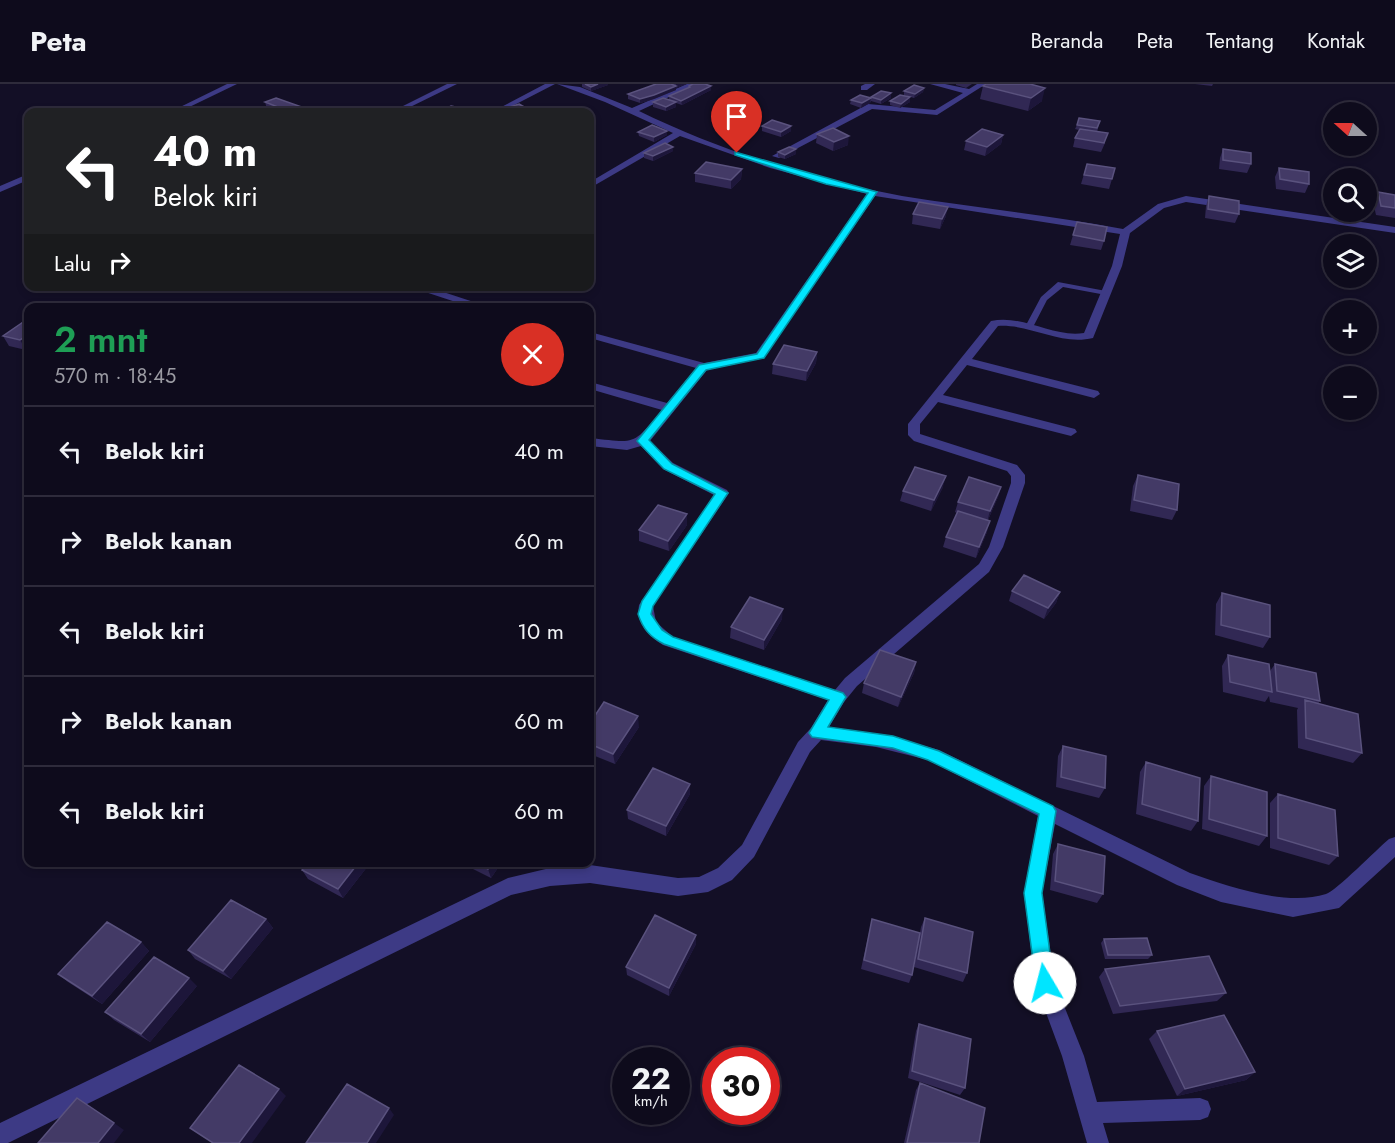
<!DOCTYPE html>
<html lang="id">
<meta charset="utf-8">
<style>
body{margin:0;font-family:Jost,sans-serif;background:#171425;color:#f1f3f6;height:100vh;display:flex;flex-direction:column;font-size:22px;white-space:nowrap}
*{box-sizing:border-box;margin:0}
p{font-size:20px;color:#9b9ba3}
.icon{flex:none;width:33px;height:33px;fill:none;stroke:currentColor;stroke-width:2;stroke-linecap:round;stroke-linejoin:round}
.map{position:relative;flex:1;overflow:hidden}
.side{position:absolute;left:24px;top:219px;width:570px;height:564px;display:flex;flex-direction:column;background:#0e0b1c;border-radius:12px;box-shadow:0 3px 9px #0003,0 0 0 2px #2e2b3b}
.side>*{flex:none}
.guide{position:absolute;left:24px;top:24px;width:570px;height:183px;border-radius:12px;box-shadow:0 3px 9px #0003,0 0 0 2px #2e2b3b;background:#202124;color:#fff;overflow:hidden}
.needle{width:39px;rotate:291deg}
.fabs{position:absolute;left:1323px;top:18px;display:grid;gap:12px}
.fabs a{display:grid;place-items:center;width:54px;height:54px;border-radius:50%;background:#0e0b1c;box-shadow:0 3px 9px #0003,0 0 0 2px #2e2b3b;font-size:30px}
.speed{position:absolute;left:612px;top:963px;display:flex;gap:12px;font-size:30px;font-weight:700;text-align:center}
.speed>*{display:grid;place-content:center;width:78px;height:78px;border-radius:50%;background:#0e0b1c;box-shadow:0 3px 9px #0003,0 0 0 2px #2e2b3b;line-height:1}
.speed small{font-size:15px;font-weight:400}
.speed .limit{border:9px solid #d22;background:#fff;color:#111}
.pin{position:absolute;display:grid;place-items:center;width:51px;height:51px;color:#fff;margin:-62px -26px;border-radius:50% 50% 50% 0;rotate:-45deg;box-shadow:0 0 6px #0007}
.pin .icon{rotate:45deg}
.me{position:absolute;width:66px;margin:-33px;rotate:352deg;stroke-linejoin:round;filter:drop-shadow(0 0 4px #0008)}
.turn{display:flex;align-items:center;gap:21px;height:126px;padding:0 30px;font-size:27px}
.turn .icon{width:78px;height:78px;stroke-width:2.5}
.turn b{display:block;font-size:42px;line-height:51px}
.then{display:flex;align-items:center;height:57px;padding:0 30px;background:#0003;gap:12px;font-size:22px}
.round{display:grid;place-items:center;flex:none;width:63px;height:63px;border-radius:32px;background:#171425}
.headline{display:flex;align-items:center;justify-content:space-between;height:102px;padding:0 30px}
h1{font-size:36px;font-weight:600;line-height:45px;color:#1e9e55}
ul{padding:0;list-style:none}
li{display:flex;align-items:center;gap:18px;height:90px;padding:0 30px;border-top:2px solid #2e2b3b}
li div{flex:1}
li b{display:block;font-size:22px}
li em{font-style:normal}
header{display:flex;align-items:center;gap:36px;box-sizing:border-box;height:84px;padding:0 30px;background:#0e0b1c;border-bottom:2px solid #2e2b3b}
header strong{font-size:28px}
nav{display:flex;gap:33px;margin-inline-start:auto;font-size:21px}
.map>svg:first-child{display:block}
</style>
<header>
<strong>Peta</strong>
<nav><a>Beranda</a><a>Peta</a><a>Tentang</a><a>Kontak</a></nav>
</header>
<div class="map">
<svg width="1395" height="1059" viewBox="0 0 1395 1059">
<rect width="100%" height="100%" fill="#130f26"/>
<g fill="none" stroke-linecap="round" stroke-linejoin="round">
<!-- service -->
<path fill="#3d3a85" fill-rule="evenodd" d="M1058,198L1106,207L1110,209L1106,211L1063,203L1047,216L1032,245H1026L1025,243L1041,213Z"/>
<!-- minor -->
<path fill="#3d3a85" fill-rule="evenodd" d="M227,0H237L179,28H170Z
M447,0H457L400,28H391Z
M545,0H555L501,28H492Z
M557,0L580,3L632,24L687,0H697L639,27C721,67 813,96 902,112C976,124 1050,131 1123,145L1158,120L1186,112L1395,143V149L1186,118L1164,124L1130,149L1122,182L1093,254C1060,262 1031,240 998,242L972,275L1098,307L1100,310L1094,314L967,281L943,311L1075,345L1077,348L1071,352L938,318L920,340V350L1017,381L1025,391V399L1003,463L989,488L857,602L844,618L829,643L890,652L939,666L1190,789C1227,802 1287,823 1326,810C1336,807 1377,765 1389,755L1395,753V773L1339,824L1293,833L1221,818L1177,801L1055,740L1042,809L1055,899L1084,972L1097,1018L1200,1014L1208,1017L1211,1025L1208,1033L1200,1036L1103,1039L1109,1059H1087L1062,972L1035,899L1024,809L1038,732L928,676L876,663L821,656L810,668L754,773L732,796L708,808L678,812L590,799L550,802L511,811L8,1059H0V1039L508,794L550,784L590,781L678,794L699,793L718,784L742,761L798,658L811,644L828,616L663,561C648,551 636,540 639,521L714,411L663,385L641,362L627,366L590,362V354C637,359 632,362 662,326L590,305V298L667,319L696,284L590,254V248L704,279L756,269L867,110L770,84L680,52L590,104V98L673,49L605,18ZM875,112L1120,150L1112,182L1084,249C1053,254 1023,230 991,237L908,340V351L914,357L1007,387L1011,392V399L989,463L979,480L845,594L835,606L673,553L656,538L653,522L729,409L727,406L673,379L650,357L707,286L764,274Z
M865,0H875L867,6H861V2Z
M930,0H945L969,5L977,0H986L937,31L872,25L779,74L772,72L868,20L935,26L963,9Z
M28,90V96L0,108V102Z
M407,202H425L492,224H474Z"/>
</g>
<!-- wall -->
<path fill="#312854" d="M582,0H608V1L591,7L582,3Z
M656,0H686L676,4V6L654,15L640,19L628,15V10Z
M956,0H972L966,4L956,1Z
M1195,0H1213L1212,2Z
M689,2H711V6L682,21L676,19V23L666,27L653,23V18L669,16V12L689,3Z
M983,2L1042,17L1028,27L980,15Z
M924,4L923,8L914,14L904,11V7Z
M891,9V14L881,20L871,17L870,19L861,24L850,20L851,16L871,14V13Z
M910,13V18L900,24L890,21V17Z
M265,18L299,22L300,28H249L267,25Z
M1100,37L1097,48L1105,59L1101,68L1073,63L1075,54L1079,46L1075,45L1077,41Z
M762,42L791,47L781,53L762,47Z
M667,47V51L654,58L639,52L638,48Z
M817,50L848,61L833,67L816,59Z
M1003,51L1001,60L985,72L964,66L966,57Z
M796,65V70L785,75L778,73V68Z
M1223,65L1251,80L1247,89L1219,85L1220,74Z
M673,67L653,77L644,74V69Z
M1087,80L1112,95L1109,105L1081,100Z
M1279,84L1309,100L1305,109L1276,105L1275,93Z
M742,85L741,95L731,105L695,98V89Z
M1378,108L1395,111V134L1376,131L1373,118Z
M1209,112L1239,130L1235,139L1205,134L1206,122Z
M913,130L946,132L940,145L912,140Z
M1077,138L1104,157L1101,166L1070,161Z
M26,236V266L9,262L3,252Z
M817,268L816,279L806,297L772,290L773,280Z
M1138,391L1177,426L1172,436L1130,427L1133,402Z
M943,403L931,427L900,417L903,407Z
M1001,403L998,413L988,436L987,448L976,474L943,463L946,453L957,429L955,428L958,418Z
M687,441L669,467L639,457V446Z
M1012,507L1060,508L1056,519L1044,535L1009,517Z
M1222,509L1270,553L1263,564L1215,551L1216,520Z
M782,535L764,566L730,554L731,543Z
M1228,571L1270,587L1275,580L1320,617L1318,620L1362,669L1353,679L1298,664L1297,626L1298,624L1270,618L1269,612L1265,618L1223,608L1222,582Z
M916,578L914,589L898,623L862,609L864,599Z
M590,639L639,643L615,680L590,670Z
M1063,662L1105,704L1099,714L1056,703L1058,672Z
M1146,678L1198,737L1191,747L1136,730L1140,688Z
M1211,692L1267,752L1259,762L1202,745L1204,702Z
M690,700V710L666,752L628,735L627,726Z
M1278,710L1338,772L1329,781L1270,764V719Z
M1058,760L1103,810L1097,819L1050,806L1053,770Z
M309,778H371L343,814L308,795L302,786Z
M459,778H502L491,794Z
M925,834L967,889L963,898L914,883L921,843Z
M266,835L273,844L231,895L195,875L188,866Z
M872,835L912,891L909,899L861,885Z
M1104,855L1152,871L1148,875H1105L1101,859Z
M141,858L149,867L102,920L68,898L58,890Z
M696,860L669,912L627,891L626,883Z
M1105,885L1226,909L1217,917L1113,930L1099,893Z
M197,902L150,958L114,936L105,928Z
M919,940L965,1004L960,1011L908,994L916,947Z
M1157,947L1255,988L1246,996L1177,1012L1149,955Z
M920,999L979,1059H904L916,1006Z"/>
<!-- shaded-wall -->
<path fill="#1d163a" d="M598,0H608V1L591,7V3Z
M676,0H686L676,4V6L654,15L640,19V15L676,2Z
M711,2V6L682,21L681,17Z
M924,4L923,8L914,14L915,10Z
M1045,4L1042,17L1028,27L1031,14Z
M891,9V14L881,20V16Z
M910,13V18L900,24L901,20Z
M871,14L870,19L861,24L862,19Z
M676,18V23L666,27V23Z
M299,22L300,28H288V27Z
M791,42V47L781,53V48Z
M667,47V51L654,58V53Z
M1003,51L1001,60L985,72L987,63Z
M849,52L848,61L833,67L834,58Z
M673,63V67L653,77V72Z
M796,65V70L785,75V71Z
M742,85L741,95L731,105V96Z
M948,123L946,132L940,145L942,135Z
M28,251V265L26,266L20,256Z
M817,268L816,279L806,297L807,287Z
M946,392L943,403L931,427L934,416Z
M1001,403L998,413L987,438L990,427Z
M687,430V441L669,467L668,457Z
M990,437L987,448L976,474L979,463Z
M1060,508L1056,519L1044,535L1048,524Z
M783,525L782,535L764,566V556Z
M916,578L914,589L898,623L901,613Z
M638,632L639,643L615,680L613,670Z
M690,700V710L666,752V742Z
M359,778H371L343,814L338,805Z
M492,778H502L491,794L488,785Z
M266,835L273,844L231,895L223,887Z
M696,851V860L669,912V904Z
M141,858L149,867L102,920L92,912Z
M189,894L197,902L150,958L141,950Z
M1255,988L1246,996L1177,1012L1185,1005Z
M279,1005L286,1012L252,1059H239Z
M87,1020L124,1046L114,1059H98Z
M389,1024L394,1031L376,1059H367Z"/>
<!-- building -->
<path fill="#433a66" stroke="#5a527e" stroke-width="1.5" d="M585,0H598L591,3Z
M656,0H671L676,2L654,11L640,15L628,10Z
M693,0H705L711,2L681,17L669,12L690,3L689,2Z
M986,0H1030L1045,4L1031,14L983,2Z
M914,1L924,4L915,10L904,7Z
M881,7L891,9L881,16L871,13Z
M860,11L871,14L862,19L851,16Z
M900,11L910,13L901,20L890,17Z
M276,14L299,22L288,27L265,18Z
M663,14L676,18L666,23L653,18Z
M519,20L533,28H508L503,25Z
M451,22L465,25L460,28H440Z
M261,23L274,27L271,28H249Z
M436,23L444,26L440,28H424Z
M1079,34L1100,37L1097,44L1077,41Z
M772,36L791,42L781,48L762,42Z
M652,41L667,47L654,53L638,48Z
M833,44L849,52L834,58L817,50Z
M982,45L1003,51L987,63L966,57Z
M1080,45L1108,49L1104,59L1075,54Z
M665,59L673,63L653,72L644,69Z
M789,63L796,65L785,71L778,68Z
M1223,65L1251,69V80L1223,76Z
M706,78L742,85L731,96L695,89Z
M1087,80L1115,84L1112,95L1084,91Z
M1279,84L1309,88V100L1280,95Z
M1378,108L1395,111V124L1381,122Z
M1209,112L1239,117V130L1208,125Z
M919,118L948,123L942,135L913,130Z
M1077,138L1107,143L1104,157L1073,151Z
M26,236L28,237V251L20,256L3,252Z
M784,261L817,268L807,287L773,280Z
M915,383L946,392L934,416L903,407Z
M1138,391L1179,400L1177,426L1134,416Z
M969,393L1001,403L990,427L958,418Z
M658,421L687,430L668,457L639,446Z
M958,427L990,437L979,463L946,453Z
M1024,491L1060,508L1048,524L1012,507Z
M1222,509L1270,521V553L1221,541Z
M750,513L783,525L764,556L731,543Z
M880,566L916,578L901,613L864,599Z
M1228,571L1269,580L1272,608L1230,598Z
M1275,580L1316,589L1320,617L1277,607Z
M1305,616L1358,630L1362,669L1306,654Z
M604,618L638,632L613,670L590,660V639Z
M1063,662L1106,672L1105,704L1061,693Z
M1146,678L1200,694L1198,737L1142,720Z
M653,684L690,700L666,742L627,726Z
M1211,692L1267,708V752L1209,735Z
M1278,710L1335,726L1338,772L1278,754Z
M1058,760L1105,772L1103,810L1055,797Z
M309,778H359L338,805L302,786Z
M475,778H492L488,785Z
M231,816L266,835L223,887L188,866Z
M655,831L696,851L669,904L626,883Z
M925,834L973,848L967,889L918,875Z
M872,835L920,849L912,891L864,876Z
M107,838L141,858L92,912L58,890Z
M1147,854L1152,871H1108L1104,855Z
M1209,872L1226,909L1120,922L1105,885Z
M154,873L189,894L141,950L105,928Z
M1224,931L1255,988L1185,1005L1157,947Z
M919,940L971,955L965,1004L912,987Z
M239,981L279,1005L239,1059H213L190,1044Z
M920,999L985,1024L979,1059H907Z
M347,1000L389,1024L367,1059H306Z
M77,1014L114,1039L98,1059H38Z"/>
<!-- route -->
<path fill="#00e5ff" stroke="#0095a6" stroke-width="1.5" d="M735,68L877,108L764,274L706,286L649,356L672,380L728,409L653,522L651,530L662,546L673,553L843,609L846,613L828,643L893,652L939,667L1053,722L1056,727L1042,809L1054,899L1052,905L1045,908L1039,905L1036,899L1024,809L1039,730L928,676L893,664L812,653L809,649L829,616L664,560C650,553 643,545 638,530L642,517L715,410L664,385L637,357L699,281L757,270L868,109L826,100L735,71Z"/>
</svg>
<div class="fabs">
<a><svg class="needle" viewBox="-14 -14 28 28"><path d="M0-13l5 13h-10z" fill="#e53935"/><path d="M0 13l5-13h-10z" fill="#9b9ba3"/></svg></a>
<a><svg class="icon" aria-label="search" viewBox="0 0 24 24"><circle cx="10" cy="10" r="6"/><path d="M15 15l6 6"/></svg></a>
<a><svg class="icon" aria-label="layers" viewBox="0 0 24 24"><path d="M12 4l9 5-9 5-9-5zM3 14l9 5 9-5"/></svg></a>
<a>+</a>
<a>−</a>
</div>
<div class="speed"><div>22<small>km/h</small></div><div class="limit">30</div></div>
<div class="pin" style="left:737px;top:69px;background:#d93025"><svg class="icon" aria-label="arrive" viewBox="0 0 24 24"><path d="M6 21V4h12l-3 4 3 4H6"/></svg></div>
<svg class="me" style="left:1045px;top:899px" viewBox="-20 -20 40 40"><circle r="19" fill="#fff"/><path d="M0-13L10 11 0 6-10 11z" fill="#00e5ff"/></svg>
<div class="guide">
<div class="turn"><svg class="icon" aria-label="left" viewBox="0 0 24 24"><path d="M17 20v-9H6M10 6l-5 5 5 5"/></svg><div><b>40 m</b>Belok kiri</div></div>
<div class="then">Lalu<svg class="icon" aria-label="right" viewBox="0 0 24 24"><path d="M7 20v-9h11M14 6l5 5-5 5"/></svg></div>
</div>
<section class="side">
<div class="headline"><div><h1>2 mnt</h1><p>570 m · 18:45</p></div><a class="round" style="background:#d93025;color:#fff"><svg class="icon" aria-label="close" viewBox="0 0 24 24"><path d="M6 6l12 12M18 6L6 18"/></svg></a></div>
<ul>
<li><svg class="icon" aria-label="left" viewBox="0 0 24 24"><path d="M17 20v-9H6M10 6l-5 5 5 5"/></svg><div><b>Belok kiri</b></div><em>40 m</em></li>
<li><svg class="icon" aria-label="right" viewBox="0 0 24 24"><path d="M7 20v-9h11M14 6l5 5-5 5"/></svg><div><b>Belok kanan</b></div><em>60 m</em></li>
<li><svg class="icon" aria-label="left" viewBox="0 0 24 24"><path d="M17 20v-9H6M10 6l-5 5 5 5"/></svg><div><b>Belok kiri</b></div><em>10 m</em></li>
<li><svg class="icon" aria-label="right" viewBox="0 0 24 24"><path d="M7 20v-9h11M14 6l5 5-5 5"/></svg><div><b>Belok kanan</b></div><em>60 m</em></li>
<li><svg class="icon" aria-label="left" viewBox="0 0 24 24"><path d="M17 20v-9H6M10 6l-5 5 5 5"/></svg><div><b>Belok kiri</b></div><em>60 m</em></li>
</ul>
</section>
</div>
